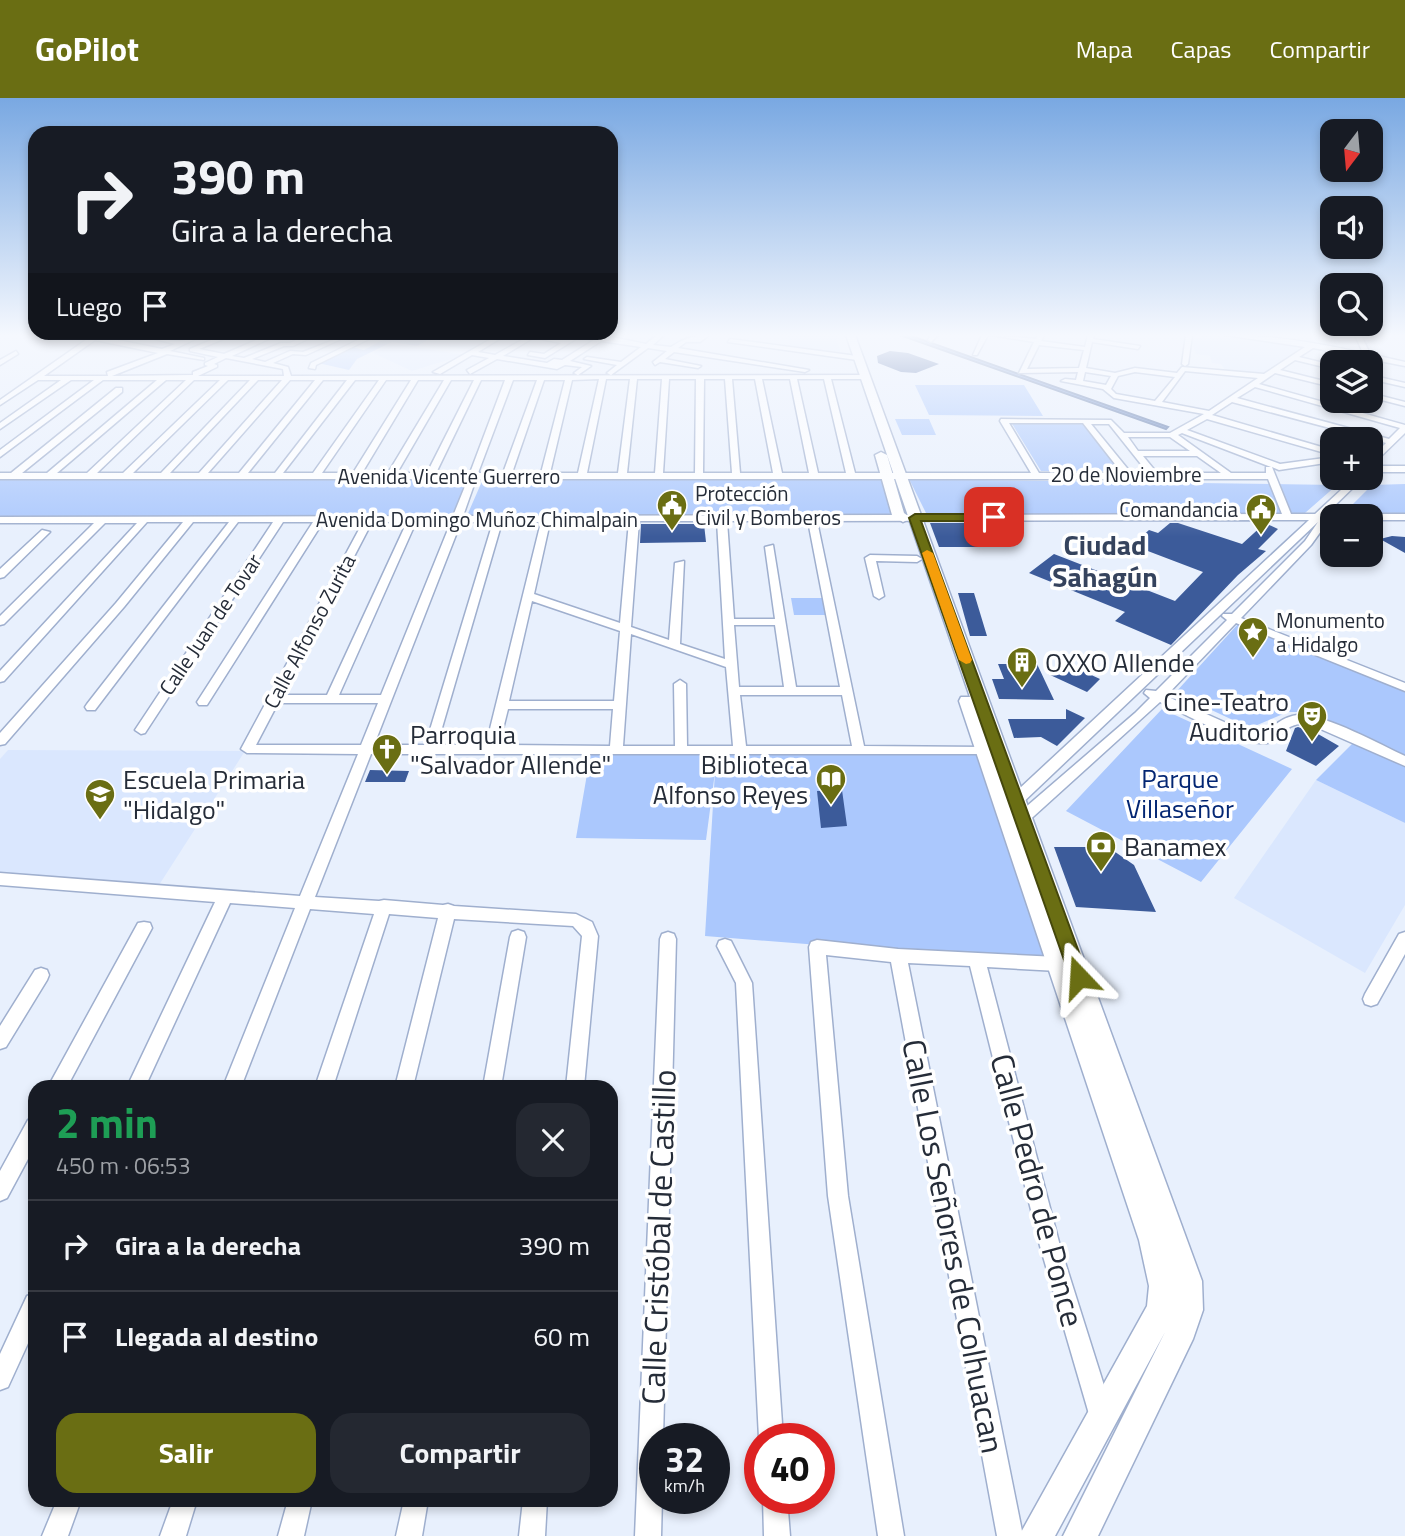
<!DOCTYPE html>
<html lang="es">
<meta charset="utf-8">
<style>
body{margin:0;font-family:"Titillium Web",sans-serif;background:#242831;color:#f1f3f6;height:100vh;display:flex;flex-direction:column;font-size:26px;white-space:nowrap}
*{box-sizing:border-box;margin:0}
p{font-size:23px;color:#9ea1a6}
.icon{flex:none;width:38px;height:38px;fill:none;stroke:currentColor;stroke-width:2;stroke-linecap:round;stroke-linejoin:round}
.map{position:relative;flex:1;overflow:hidden}
.panel{position:absolute;left:28px;top:982px;width:590px;height:427px;display:flex;flex-direction:column;background:#171b24;border-radius:21px;box-shadow:0 4px 10px #0003}
.panel>*{flex:none}
.top-card{position:absolute;left:28px;top:28px;width:590px;height:214px;border-radius:21px;box-shadow:0 4px 10px #0003;background:#171b24;color:#f1f3f6;overflow:hidden}
.needle{width:46px;rotate:196deg}
.fabs{position:absolute;left:1320px;top:21px;display:grid;gap:14px}
.fabs a{display:grid;place-items:center;width:63px;height:63px;border-radius:14px;background:#171b24;box-shadow:0 4px 10px #0003;font-size:35px}
.speed{position:absolute;left:639px;top:1325px;display:flex;gap:14px;font-size:35px;font-weight:700;text-align:center}
.speed>*{display:grid;place-content:center;width:91px;height:91px;border-radius:50%;background:#171b24;box-shadow:0 4px 10px #0003;line-height:1}
.speed small{font-size:18px;font-weight:400}
.speed .limit{border:10px solid #d22;background:#fff;color:#111}
.pin{position:absolute;display:grid;place-items:center;width:60px;height:60px;color:#fff;margin:-30px;border-radius:14px;box-shadow:0 4px 10px #0006}
.me{position:absolute;width:77px;margin:-38px;rotate:340deg;stroke-linejoin:round;filter:drop-shadow(0 0 5px #0008)}
.turn{display:flex;align-items:center;gap:24px;height:147px;padding:0 28px;font-size:32px}
.turn .icon{width:91px;height:91px;stroke-width:2.5}
.turn b{display:block;font-size:49px;line-height:60px}
.then{display:flex;align-items:center;height:66px;padding:0 28px;background:#0003;gap:14px;font-size:26px}
.round{display:grid;place-items:center;flex:none;width:74px;height:74px;border-radius:21px;background:#242831}
.head{display:flex;align-items:center;justify-content:space-between;height:119px;padding:0 28px}
h1{font-size:42px;font-weight:700;line-height:52px;color:#1e9e55}
.button{display:flex;gap:14px;margin-top:auto;padding:14px 28px}
.button a{flex:1;height:80px;border-radius:21px;background:#6a6e13;color:#fff;font-size:28px;font-weight:700;line-height:80px;text-align:center}
.button a+a{background:#242831;color:#f1f3f6}
ul{padding:0;list-style:none}
li{display:flex;align-items:center;gap:21px;height:91px;padding:0 28px;border-top:2px solid #363941}
li div{flex:1}
li b{display:block;font-size:26px}
li em{font-style:normal}
header{display:flex;align-items:center;gap:42px;box-sizing:border-box;height:98px;padding:0 35px;background:#6a6e13;color:#fff}
header strong{font-size:33px}
nav{display:flex;gap:38px;margin-inline-start:auto;font-size:24px}
.map>svg:first-child{display:block}
</style>
<header>
<strong>GoPilot</strong>
<nav><a>Mapa</a><a>Capas</a><a>Compartir</a></nav>
</header>
<div class="map">
<svg width="1405" height="1438" viewBox="0 0 1405 1438">
<rect width="100%" height="100%" fill="#e8f0fd"/>
<!-- built -->
<path fill="#dae7fe" d="M438,237H503L475,253L426,244Z
M788,237H836L841,257L793,250L790,248Z
M1202,237L1274,244L1290,246L1298,251L1266,281L1225,272L1221,266L1212,265L1210,258L1196,256L1190,239L1202,240Z
M392,245L464,257L412,273L373,255Z
M8,652L245,653L152,798L0,784V661Z
M1316,682L1405,725V807L1365,875L1234,800Z"/>
<!-- green -->
<path fill="#abc8fd" d="M392,237H437L417,248L392,244L357,261L349,272L318,265L351,249L364,252Z
M915,287H1024L1043,318L929,317Z
M895,321H929L936,337H902Z
M1011,324H1084L1121,373H1041Z
M884,380L896,419L466,420L483,381Z
M909,381L1337,387L1305,415L927,417Z
M0,382H468L450,421L0,420Z
M1405,386V418H1348L1345,414L1372,387Z
M791,500H827L830,517H794Z
M1238,526L1405,593V657L1303,614H1288L1250,630L1175,595Z
M1162,611L1292,671L1201,784L1066,713Z
M1357,641L1405,662V725L1316,682Z
M591,653L984,654L1058,866L705,838L715,674L706,742L576,740Z"/>
<!-- water -->
<path fill="#7497da" stroke="#5c77a9" stroke-width="2" d="M900,237H909L1168,329L1166,331Z"/>
<!-- building -->
<path fill="#3c5b9a" d="M890,253L908,255L939,266L916,275L901,274L878,265L877,258Z
M930,425H973L983,449H939Z
M1170,425H1178L1242,446L1265,425L1278,431L1258,451L1266,453L1238,477L1171,547L1115,523L1125,514L1029,475L1054,456L1175,503L1203,474L1132,447L1149,432L1158,435Z
M641,426H704L706,444L640,445Z
M1392,438L1405,439V455L1380,441Z
M958,495H974L987,538H970Z
M1063,564L1100,581L1087,594L1048,576Z
M998,566H1037L1054,602L999,601L992,581H1004Z
M1066,611L1085,620L1057,648L1041,639L1014,640L1008,621H1066Z
M1298,629L1318,636L1339,648L1316,668L1286,653L1295,630Z
M370,672L409,673L405,684H365Z
M842,692L847,728L821,730L817,693Z
M1054,749H1108L1134,767L1156,814L1076,809Z"/>
<g fill="none" stroke-linecap="round" stroke-linejoin="round">
<!-- street casing -->
<g stroke="#9fafce" stroke-width="3">
<path id="street" d="M93,237L162,251L175,246L139,237C152,237 169,244 181,243C189,242 195,237 204,237L170,253L204,260V262L167,256L112,278L193,277V274L208,268L205,267V265L218,259L190,253V251L223,237H233L199,251L224,256L268,237H277L232,258L244,260L281,245H290L307,237H316L293,248H284L252,261L265,264L290,253L303,254L341,239V241L306,257L293,256L273,265L288,269L291,278L864,277L867,281H831L855,375H1031L1000,323L1001,321L1111,322L1124,335H1170L1204,316L1114,300L1103,291L1061,283L1065,281L1076,282L1078,274L1019,275L1034,244L991,237L1036,241L1038,237H1044L1041,243L1085,249L1088,237H1094L1093,241L1140,248L1138,251L1092,244L1086,270L1115,275L1135,270L1177,275L1182,269L1264,276L1305,249L1225,237C1271,237 1318,245 1363,255L1355,237H1361L1370,256L1405,264V268L1313,250L1299,259L1332,267V271L1295,262L1280,272L1332,285V289L1275,275L1259,286L1405,327V335L1371,368H1405V374H1370V361L1386,345L1232,304L1212,317L1332,352V357L1207,321L1187,332L1280,366L1332,359V364L1279,372L1272,369L1291,416H1315L1354,380H1363L1326,416L1336,418H1332V422H1329L1311,447L1241,520L1405,585V593L1236,525L1166,598L1251,636L1264,637C1274,627 1283,619 1297,617C1321,614 1381,647 1405,658V668L1309,626C1282,623 1283,643 1267,645C1241,648 1185,616 1160,604L1023,728H1013L1011,724L1013,720L1135,615L1150,600L1144,595L1146,592L1156,593L1227,522L1222,518L1223,516H1232L1305,443L1318,424L1016,711H1006L1004,707L1006,703L1309,422L817,423L864,648L984,649L989,650L990,653L989,656H371L315,799L379,803L384,802L443,807L448,806L454,808L576,816L592,824L598,838L584,989H566L582,838L573,828L454,821L413,989H395L438,820L389,816L333,989H315L374,816L310,811L241,989H223L295,810L230,805L145,989H127L215,804L0,787V775L300,798L358,656L247,655L241,651L363,424H323L207,607H199L197,604L313,424H283L145,635L141,636L135,632L273,424H238L95,612H87L85,609L87,606L229,424H193L124,509L5,646L0,647V635L116,505L183,424H147L4,583L0,584V573L137,425H105L4,526L0,527V518L94,425H0V419L453,418L468,381H0V375H11L116,290H122V294L22,375H47L157,282H103L0,359V352L94,282H71L0,331V325L61,282H38L0,307V302ZM95,242L158,255L107,274L108,278H44ZM1039,247L1084,252L1079,270L1027,271ZM226,260L283,271L284,278H198L217,269V267L214,266ZM1185,273L1258,280L1209,313L1162,304ZM1085,274L1111,278L1106,287L1083,283ZM1135,274L1175,279L1155,303L1116,296L1111,291L1118,278ZM599,281L578,375H550L572,282ZM606,281H630L618,375H587ZM637,281H662L655,375H627ZM669,281H696L695,375H663ZM704,281H725L732,375H703ZM732,281H755L773,375H740ZM762,281H790L809,375H782ZM797,281H824L846,375H818ZM166,282H186L87,375H57ZM194,282H220L123,375H97ZM228,282H250L161,375H133ZM258,282H282L199,375H170ZM290,282H315L239,375H208ZM323,282H347L275,375H248ZM355,282H379L313,375H283ZM386,282H411L353,375H322ZM418,282H444L388,375H362ZM451,282H474L427,375H397ZM481,282H505L470,375H436ZM513,282H537L503,375H478ZM544,282H565L541,375H512ZM1255,289L1400,330L1389,341L1237,300ZM1009,325H1083L1122,375H1039ZM1091,326H1109L1148,375H1131ZM1182,335L1271,369H1266V375H1231L1178,337ZM1128,339H1170L1190,353H1138ZM1143,358H1197L1221,375H1157ZM476,381H1268L1282,416L463,418ZM629,423L620,525L534,496L550,424ZM639,423H717L725,561L680,546L684,463L675,465L669,542L631,529ZM727,423H808L840,589H796L773,447L765,449L775,521H734ZM372,424H407L327,597H282ZM416,424H451L381,597H339ZM461,424H493L426,645L427,647H374ZM502,424H541L486,647H437ZM532,503L620,533L614,603H509ZM734,527H775L784,589H739ZM631,536L726,569L733,648H687L686,586L680,582L674,586L675,648H623ZM740,597H842L852,648H746ZM278,605H378L361,647H256ZM508,611H613L610,648L499,647Z
M239,237H246L242,240Z
M368,237H377L316,267L315,271L309,270L311,265Z
M498,237H506L478,254L495,257L529,238L531,241L503,258L547,265L554,261L562,262L594,242L579,239L545,260L528,257L530,254L544,256L561,245L541,241L543,238L566,242C584,231 625,242 646,246L657,237H664L653,247L671,249C682,241 696,237 709,237L700,244H686L678,250L809,272L805,274L674,254L665,261L701,268L698,270L660,264L655,267L653,264L667,253L648,250L611,277L607,275L617,267L584,261L587,259L621,264L641,249L601,243L570,263L591,268L578,277L574,275L582,269L565,267L557,271L497,261L470,276L467,272L489,260L472,257L440,276L433,274Z
M931,237H938L931,244L928,242Z
M982,237H988L977,257H973Z
M1186,237H1192L1188,266L1185,268L1182,266Z
M730,241L857,258L860,260L857,262L728,244Z
M16,253L18,256L0,267V262Z
M1370,277L1405,285V289L1370,281Z
M1370,295L1405,304V308L1370,299Z
M1370,416H1405V422H1370V418H1366Z
M42,432L50,434L4,479L0,480V471Z
M870,457L917,458L922,461L917,464L876,463L884,498L879,501L874,498L865,460Z
M144,824L150,825L152,830L67,989H48L138,825Z
M518,832L524,834L526,839L501,989H483L510,839L512,834Z
M668,834L674,836L676,841L663,1340H654V1400H662L661,1438H635L660,841L662,836Z
M1405,834V856L1377,906L1371,908L1365,906L1363,901L1365,896L1399,836Z
M725,841L731,843L752,885L783,1340H759L736,885L717,848L719,843Z
M817,842L898,851L1058,859L1064,861L1066,866L1064,871L1058,873L987,869L1060,1148L1113,1316L1109,1324L1101,1328L1093,1324L1089,1316L1040,1148L970,868L908,865L1023,1438H997L891,864L826,857L848,1098L904,1438H878L828,1098L809,849L811,844Z
M41,870L47,872L49,877L47,882L6,949L0,951V928L35,872Z
M35,1020V1048L7,1100L0,1103V1073L28,1022Z
M35,1195V1230L8,1289L0,1292V1256L27,1198Z
M763,1400H787L790,1438H764Z
M57,1402H81L68,1438H42Z
M173,1402H197L186,1438H160Z
M288,1402H312L304,1438H278Z
M404,1402H428L422,1438H396Z
M523,1402H547L545,1438H519Z"/>
</g>
<!-- secondary casing -->
<g stroke="#9fafce" stroke-width="3">
<path id="secondary" d="M846,237H855L1202,1183L1203,1212L1193,1241L1098,1438H1063L1165,1234L1055,1438H1019L1147,1208L1149,1188L1139,1142L959,603L961,599H970L909,421L903,424L892,417L875,357L881,354L887,357L904,415L908,418Z"/>
</g>
<!-- street -->
<use href="#street" fill="#fff" fill-rule="evenodd"/>
<!-- secondary -->
<use href="#secondary" fill="#fff" fill-rule="evenodd"/>
</g>
<!-- sky -->
<linearGradient id="sky" x2="0" y2="1"><stop stop-color="#79a8e2"/><stop offset="0.54" stop-color="#f5f8fe"/><stop offset="1" stop-color="#f5f8fe" stop-opacity="0"/></linearGradient>
<rect width="1405" height="439" fill="url(#sky)"/>
<!-- route -->
<path fill="#6a6e13" stroke="#45480c" stroke-width="2" d="M915,416H994L1000,419L994,423H921L1088,879L1086,885L1079,887L1072,885L1070,879L909,420Z"/>
<!-- slow -->
<path fill="#f59e0b" d="M927,452L933,455L972,562L970,565L966,566L959,562L922,455Z"/>
<!-- icons -->
<defs>
<g id="civic-pin" transform="scale(1.575)"><path d="M0 17L-7.5 6A9.5 9.5 0 1 1 7.5 6Z" fill="#6a6e13" stroke="#fff"/><path d="M-.6-6.5H3V-4.5H.6V-3L4-1V1h2V6H-6V1h2V-1L-.6-3ZM-1.2 2.5V6h2.4V2.5Z" fill="#fff"/></g>
<g id="sight-pin" transform="scale(1.575)"><path d="M0 17L-7.5 6A9.5 9.5 0 1 1 7.5 6Z" fill="#6a6e13" stroke="#fff"/><path d="M0-6L1.8-2.2L6-1.7L2.9 1.2L3.7 5.4L0 3.3L-3.7 5.4L-2.9 1.2L-6-1.7L-1.8-2.2Z" fill="#fff"/></g>
<g id="building-pin" transform="scale(1.575)"><path d="M0 17L-7.5 6A9.5 9.5 0 1 1 7.5 6Z" fill="#6a6e13" stroke="#fff"/><path d="M-4-6H4V6H1V3H-1V6H-4ZM-2.5-4.3h1.7v1.8h-1.7ZM.8-4.3h1.7v1.8H.8ZM-2.5-1h1.7V.8h-1.7ZM.8-1h1.7V.8H.8Z" fill="#fff"/></g>
<g id="theatre-pin" transform="scale(1.575)"><path d="M0 17L-7.5 6A9.5 9.5 0 1 1 7.5 6Z" fill="#6a6e13" stroke="#fff"/><path d="M-5-5.5Q0-4 5-5.5V0Q5 5 0 6Q-5 5-5 0ZM-3.3-2.5H-1v1.5H-3.3ZM1-2.5H3.3v1.5H1ZM-2.8 1Q0 5.5 2.8 1Z" fill="#fff"/></g>
<g id="church-pin" transform="scale(1.575)"><path d="M0 17L-7.5 6A9.5 9.5 0 1 1 7.5 6Z" fill="#6a6e13" stroke="#fff"/><path d="M-1.2-6h2.4v3.5h3.3v2.4h-3.3V6h-2.4V-.1h-3.3v-2.4h3.3Z" fill="#fff"/></g>
<g id="library-pin" transform="scale(1.575)"><path d="M0 17L-7.5 6A9.5 9.5 0 1 1 7.5 6Z" fill="#6a6e13" stroke="#fff"/><path d="M-6-4Q-3-5.5-.7-3.5V5Q-3 3-6 4ZM6-4Q3-5.5 .7-3.5V5Q3 3 6 4Z" fill="#fff"/></g>
<g id="school-pin" transform="scale(1.575)"><path d="M0 17L-7.5 6A9.5 9.5 0 1 1 7.5 6Z" fill="#6a6e13" stroke="#fff"/><path d="M0-5L7-2L0 1L-7-2ZM-4 1L0 2.5L4 1V4Q0 6-4 4Z" fill="#fff"/></g>
<g id="bank-pin" transform="scale(1.575)"><path d="M0 17L-7.5 6A9.5 9.5 0 1 1 7.5 6Z" fill="#6a6e13" stroke="#fff"/><path d="M-6-4H6V4H-6ZM0-2.3a2.3 2.3 0 1 0 0 4.6a2.3 2.3 0 1 0 0-4.6Z" fill="#fff"/></g>
</defs>
<g fill-rule="evenodd">
<use href="#civic-pin" x="672" y="407"/>
<use href="#civic-pin" x="1261" y="411"/>
<use href="#sight-pin" x="1253" y="534"/>
<use href="#building-pin" x="1022" y="564"/>
<use href="#theatre-pin" x="1312" y="618"/>
<use href="#church-pin" x="387" y="651"/>
<use href="#library-pin" x="831" y="681"/>
<use href="#school-pin" x="100" y="696"/>
<use href="#bank-pin" x="1101" y="748"/>
</g>
<g text-anchor="middle" dominant-baseline="central" stroke-width="7" stroke-linejoin="round" paint-order="stroke">
<!-- far-street labels -->
<g font-size="21" fill="#252c38" stroke="#fff">
<text x="1126" y="376">20 de Noviembre</text>
<text x="449" y="378">Avenida Vicente Guerrero</text>
<text x="477" y="421">Avenida Domingo Muñoz Chimalpain</text>
<text transform="translate(210 526) rotate(-56)">Calle Juan de Tovar</text>
<text transform="translate(309 533) rotate(-62)">Calle Alfonso Zurita</text>
</g>
<!-- far-poi labels -->
<g font-size="21" fill="#252c38" stroke="#fff" text-anchor="start">
<text x="695" y="395">Protección<tspan x="695" dy="24">Civil y Bomberos</tspan></text>
<text x="1238" y="411" text-anchor="end">Comandancia</text>
<text x="1276" y="522">Monumento<tspan x="1276" dy="24">a Hidalgo</tspan></text>
</g>
<!-- poi labels -->
<g font-size="26" fill="#252c38" stroke="#fff" text-anchor="start">
<text x="1045" y="564">OXXO Allende</text>
<text x="1289" y="603" text-anchor="end">Cine-Teatro<tspan x="1289" dy="30">Auditorio</tspan></text>
<text x="410" y="636">Parroquia<tspan x="410" dy="30">"Salvador Allende"</tspan></text>
<text x="808" y="666" text-anchor="end">Biblioteca<tspan x="808" dy="30">Alfonso Reyes</tspan></text>
<text x="123" y="681">Escuela Primaria<tspan x="123" dy="30">"Hidalgo"</tspan></text>
<text x="1124" y="748">Banamex</text>
</g>
<!-- park labels -->
<g font-size="26" fill="#032673" stroke="#fff">
<text x="1180" y="680">Parque<tspan x="1180" dy="30">Villaseñor</tspan></text>
</g>
<!-- far-district labels -->
<g font-size="28" font-weight="bold" fill="#35435d" stroke="#fff">
<text x="1105" y="446">Ciudad<tspan x="1105" dy="32">Sahagún</tspan></text>
</g>
<!-- near-street labels -->
<g font-size="32" fill="#252c38" stroke="#fff">
<text transform="translate(1038 1092) rotate(75)">Calle Pedro de Ponce</text>
<text transform="translate(658 1139) rotate(-88)">Calle Cristóbal de Castillo</text>
<text transform="translate(954 1148) rotate(79)">Calle Los Señores de Colhuacan</text>
</g>
</g>
</svg>
<div class="fabs">
<a><svg class="needle" viewBox="-14 -14 28 28"><path d="M0-13l5 13h-10z" fill="#e53935"/><path d="M0 13l5-13h-10z" fill="#9ea1a6"/></svg></a>
<a><svg class="icon" aria-label="sound" viewBox="0 0 24 24"><path d="M4 9h4l5-4v14l-5-4H4zM17 9q2 3 0 6"/></svg></a>
<a><svg class="icon" aria-label="search" viewBox="0 0 24 24"><circle cx="10" cy="10" r="6"/><path d="M15 15l6 6"/></svg></a>
<a><svg class="icon" aria-label="layers" viewBox="0 0 24 24"><path d="M12 4l9 5-9 5-9-5zM3 14l9 5 9-5"/></svg></a>
<a>+</a>
<a>−</a>
</div>
<div class="speed"><div>32<small>km/h</small></div><div class="limit">40</div></div>
<div class="pin" style="left:994px;top:419px;background:#d93025"><svg class="icon" aria-label="arrive" viewBox="0 0 24 24"><path d="M6 21V4h12l-3 4 3 4H6"/></svg></div>
<svg class="me" style="left:1079px;top:879px" viewBox="-20 -20 40 40"><path d="M0-17L14 15 0 8-14 15z" fill="#6a6e13" stroke="#fff" stroke-width="4"/></svg>
<div class="top-card">
<div class="turn"><svg class="icon" aria-label="right" viewBox="0 0 24 24"><path d="M7 20v-9h11M14 6l5 5-5 5"/></svg><div><b>390 m</b>Gira a la derecha</div></div>
<div class="then">Luego<svg class="icon" aria-label="arrive" viewBox="0 0 24 24"><path d="M6 21V4h12l-3 4 3 4H6"/></svg></div>
</div>
<section class="panel">
<div class="head"><div><h1>2 min</h1><p>450 m · 06:53</p></div><a class="round"><svg class="icon" aria-label="close" viewBox="0 0 24 24"><path d="M6 6l12 12M18 6L6 18"/></svg></a></div>
<ul>
<li><svg class="icon" aria-label="right" viewBox="0 0 24 24"><path d="M7 20v-9h11M14 6l5 5-5 5"/></svg><div><b>Gira a la derecha</b></div><em>390 m</em></li>
<li><svg class="icon" aria-label="arrive" viewBox="0 0 24 24"><path d="M6 21V4h12l-3 4 3 4H6"/></svg><div><b>Llegada al destino</b></div><em>60 m</em></li>
</ul>
<div class="button"><a>Salir</a><a>Compartir</a></div>
</section>
</div>
